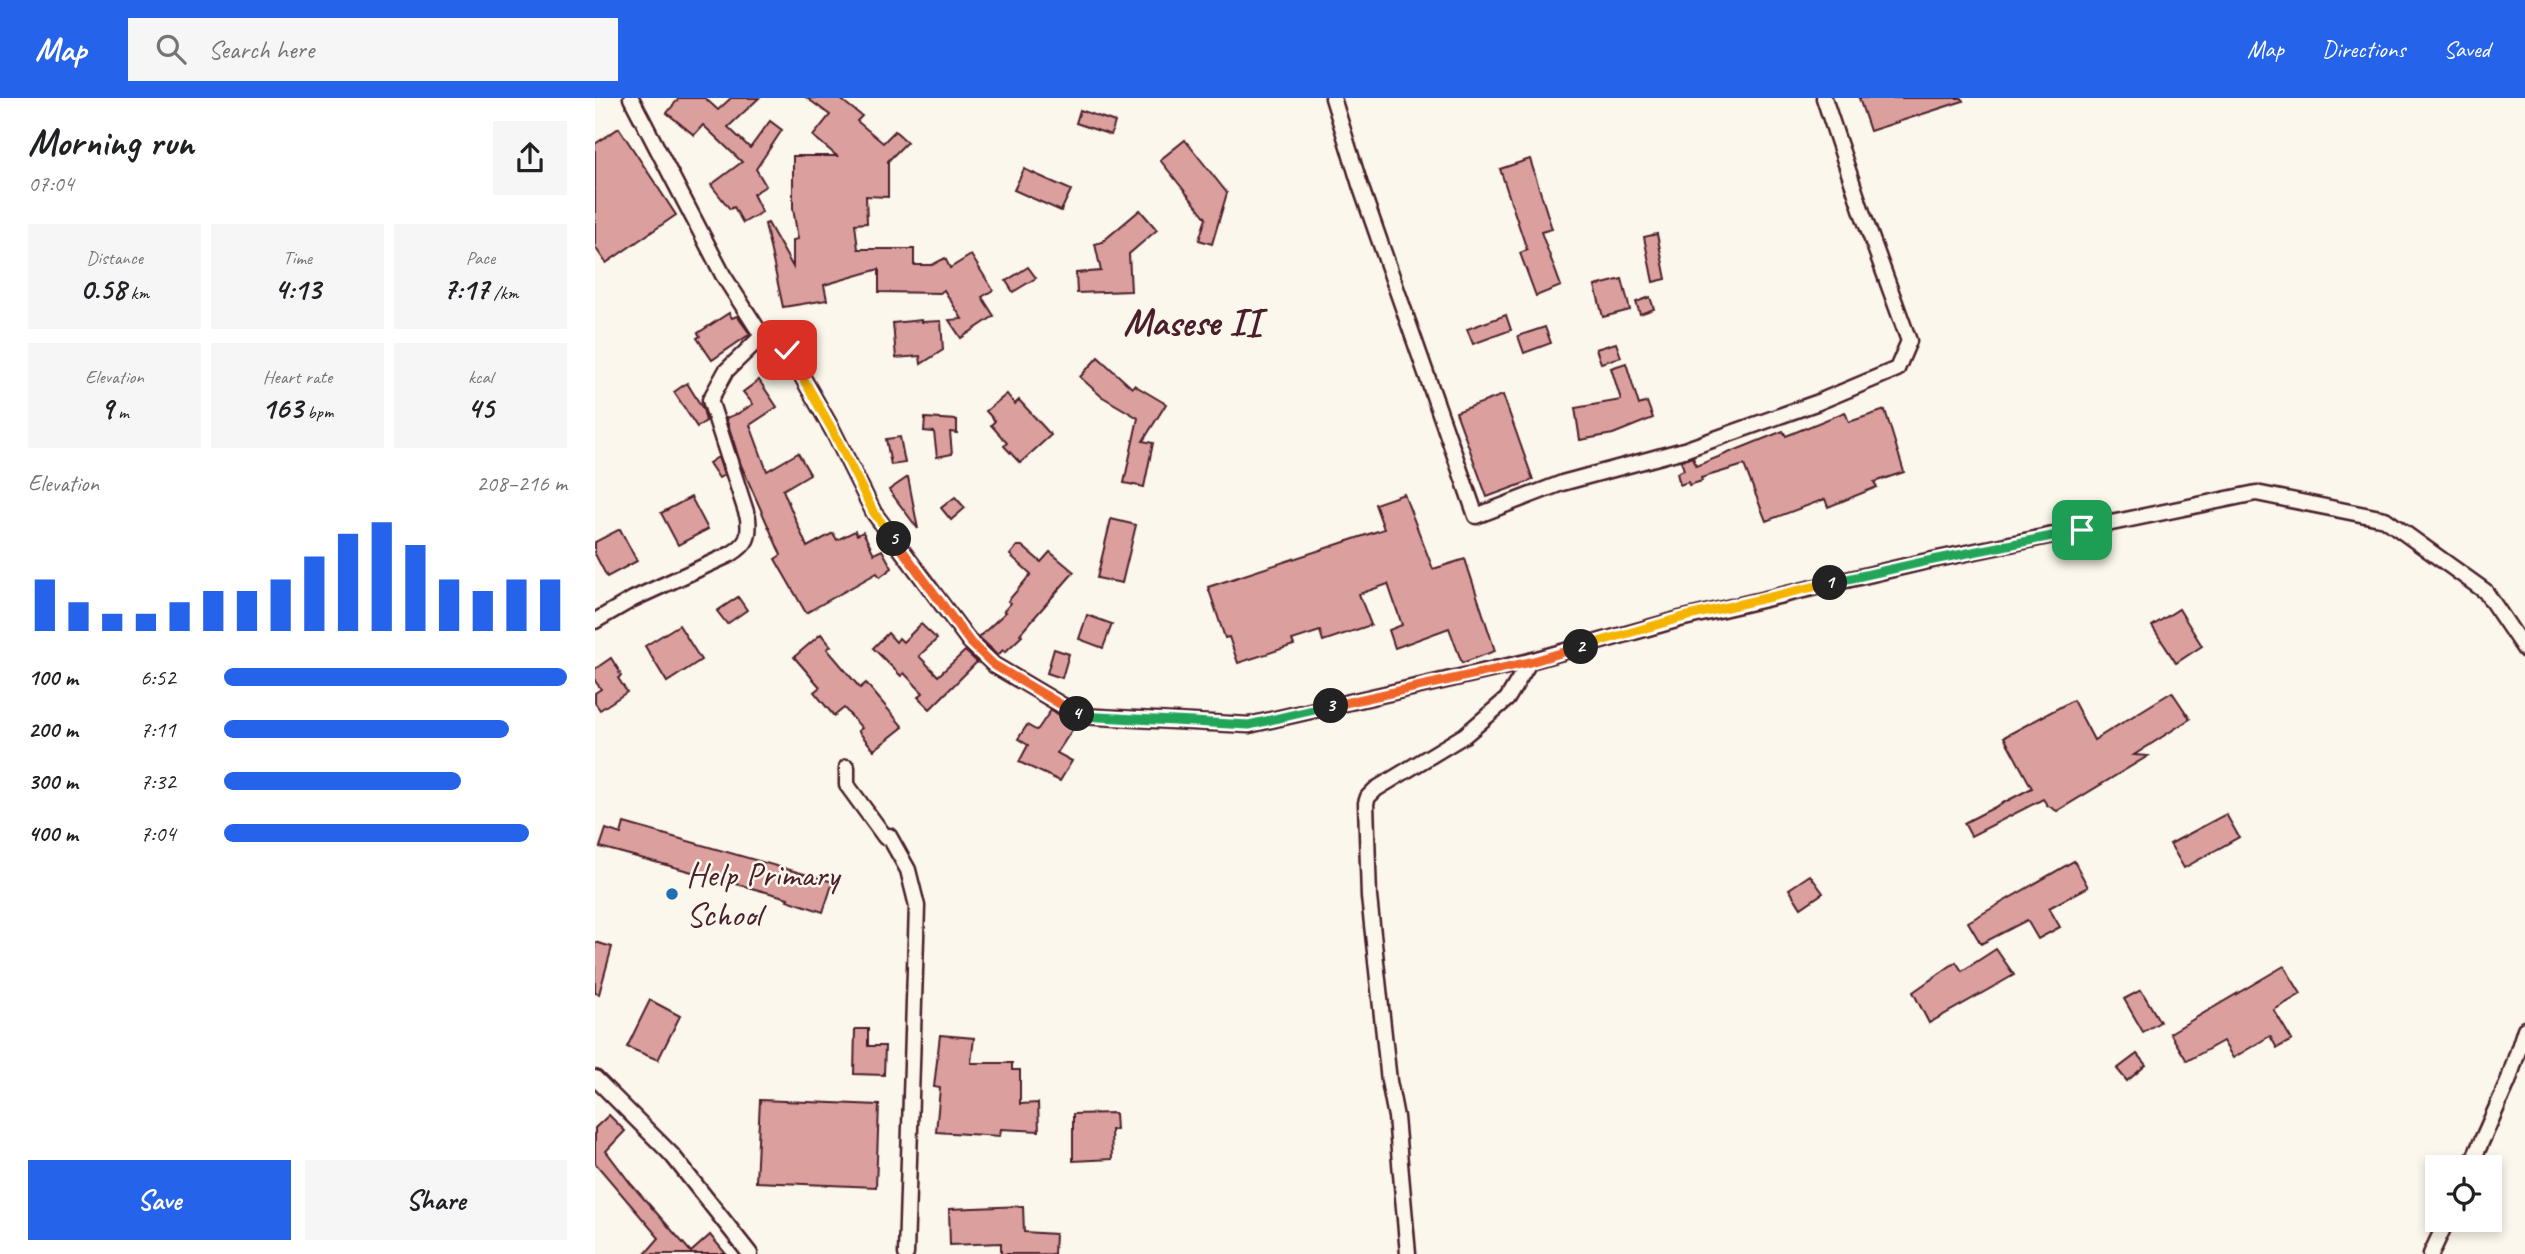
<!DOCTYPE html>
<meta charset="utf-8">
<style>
:root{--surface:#fff;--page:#f6f6f6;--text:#202124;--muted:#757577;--accent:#2563eb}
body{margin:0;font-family:Caveat,sans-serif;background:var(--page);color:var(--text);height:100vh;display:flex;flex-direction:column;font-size:26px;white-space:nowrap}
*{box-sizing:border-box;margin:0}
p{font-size:23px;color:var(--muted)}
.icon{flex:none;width:38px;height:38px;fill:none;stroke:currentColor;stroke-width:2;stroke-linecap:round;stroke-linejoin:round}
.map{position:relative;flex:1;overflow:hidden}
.panel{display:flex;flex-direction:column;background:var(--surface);width:595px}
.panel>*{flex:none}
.controls{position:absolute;left:1830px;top:1057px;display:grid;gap:14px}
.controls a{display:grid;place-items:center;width:77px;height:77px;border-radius:0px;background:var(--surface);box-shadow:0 4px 10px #0003;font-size:35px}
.pin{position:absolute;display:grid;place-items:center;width:60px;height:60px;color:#fff;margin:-30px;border-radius:14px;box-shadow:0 4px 10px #0006}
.km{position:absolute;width:35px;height:35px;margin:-18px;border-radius:50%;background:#222;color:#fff;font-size:19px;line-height:35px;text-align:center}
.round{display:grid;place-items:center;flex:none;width:74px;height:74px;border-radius:0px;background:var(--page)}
.overview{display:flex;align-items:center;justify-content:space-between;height:119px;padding:0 28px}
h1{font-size:38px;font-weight:700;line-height:52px}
.metrics{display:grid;grid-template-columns:repeat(3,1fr);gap:10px;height:119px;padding:7px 28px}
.metrics div{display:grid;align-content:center;border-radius:0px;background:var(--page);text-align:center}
.metrics b{font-size:30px;font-weight:700}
.metrics small{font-size:19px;font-weight:400}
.metrics p{font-size:19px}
.chart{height:196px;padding:14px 28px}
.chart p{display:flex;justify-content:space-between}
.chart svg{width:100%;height:126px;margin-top:7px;stroke:var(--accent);stroke-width:6}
.cta{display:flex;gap:14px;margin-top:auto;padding:14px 28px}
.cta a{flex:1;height:80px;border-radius:0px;background:var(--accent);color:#fff;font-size:28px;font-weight:700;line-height:80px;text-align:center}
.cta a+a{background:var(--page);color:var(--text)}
ul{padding:0 28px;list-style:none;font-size:23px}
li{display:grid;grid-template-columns:112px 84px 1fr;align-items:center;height:52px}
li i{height:18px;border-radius:9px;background:var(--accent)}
header{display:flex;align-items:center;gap:42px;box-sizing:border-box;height:98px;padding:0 35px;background:var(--accent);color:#fff}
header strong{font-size:33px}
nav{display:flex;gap:38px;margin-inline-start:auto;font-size:24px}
.search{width:490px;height:63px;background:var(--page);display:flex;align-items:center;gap:18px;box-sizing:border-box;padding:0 24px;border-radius:0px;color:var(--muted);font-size:26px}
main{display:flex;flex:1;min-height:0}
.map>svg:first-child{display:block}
</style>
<header>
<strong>Map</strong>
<div class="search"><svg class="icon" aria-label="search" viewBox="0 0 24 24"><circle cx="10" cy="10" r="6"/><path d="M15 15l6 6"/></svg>Search here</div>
<nav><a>Map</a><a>Directions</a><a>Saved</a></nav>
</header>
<main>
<section class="panel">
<div class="overview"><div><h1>Morning run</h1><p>07:04</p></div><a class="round"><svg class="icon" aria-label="share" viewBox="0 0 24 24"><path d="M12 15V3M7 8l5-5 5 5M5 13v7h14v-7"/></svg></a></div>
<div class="metrics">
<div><p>Distance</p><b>0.58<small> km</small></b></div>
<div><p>Time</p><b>4:13</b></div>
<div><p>Pace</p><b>7:17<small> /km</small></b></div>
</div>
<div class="metrics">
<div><p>Elevation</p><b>9<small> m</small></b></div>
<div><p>Heart rate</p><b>163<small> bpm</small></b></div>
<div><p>kcal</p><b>45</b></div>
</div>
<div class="chart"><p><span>Elevation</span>208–216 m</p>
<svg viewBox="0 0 160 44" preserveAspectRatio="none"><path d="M5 44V26M15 44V34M25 44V38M35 44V38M45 44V34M55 44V30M65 44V30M75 44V26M85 44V18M95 44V10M105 44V6M115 44V14M125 44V26M135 44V30M145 44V26M155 44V26"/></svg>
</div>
<ul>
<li><b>100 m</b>6:52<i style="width:100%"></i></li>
<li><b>200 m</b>7:11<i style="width:83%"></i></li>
<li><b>300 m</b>7:32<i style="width:69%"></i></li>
<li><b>400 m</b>7:04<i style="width:89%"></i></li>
</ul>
<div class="cta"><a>Save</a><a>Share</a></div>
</section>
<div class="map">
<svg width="1930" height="1156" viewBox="0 0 1930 1156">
<rect width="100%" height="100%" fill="#fbf7ec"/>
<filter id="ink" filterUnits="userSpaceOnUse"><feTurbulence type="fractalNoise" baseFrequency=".0143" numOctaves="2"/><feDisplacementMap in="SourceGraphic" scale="14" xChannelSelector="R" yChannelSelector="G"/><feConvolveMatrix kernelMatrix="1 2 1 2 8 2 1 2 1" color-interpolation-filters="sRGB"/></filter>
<g filter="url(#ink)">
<g fill="#dba09e" stroke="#4a1f2b" stroke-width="2">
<path d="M84 0H110L123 12 136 0H164L133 29 155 50 175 23 187 32 161 71 171 88 158 96 167 114 148 125 139 109 135 111 116 87 147 64 108 27 99 37 72 15Z"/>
<path d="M212 0H244L267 18 262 23 288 45 300 33 312 44 293 63V99L271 98 272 125 260 126 263 151H319V167H337L350 160 355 170 376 157 398 192 387 199 399 218 366 240 354 222 367 221 349 192 345 195 284 194V171L229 187 232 202 188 209 170 126 173 125 198 169V142L203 141 198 110V58H242L218 38 235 17Z"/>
<path d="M1264 0H1367L1368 3 1275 33Z"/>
<path d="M485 12 520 24 516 37 481 25Z"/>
<path d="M24 30 81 117 11 165 0 149V46Z"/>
<path d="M590 42 632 95 617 146 604 142 611 120 565 62Z"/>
<path d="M935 61 957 131 946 134 966 188 941 198 925 155 932 152 905 71Z"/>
<path d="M429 71 476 92 466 113 419 92Z"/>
<path d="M545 112 562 132 534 156 536 193 482 195 481 175 506 173 500 146 507 144Z"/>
<path d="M1062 136 1071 181 1058 184 1049 139Z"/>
<path d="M433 169 441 180 418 194 411 183Z"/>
<path d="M1027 181 1035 212 1008 219 1000 188Z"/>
<path d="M1055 199 1059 211 1045 216 1041 204Z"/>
<path d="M134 215 137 220 142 218 155 236 117 262 102 240 105 238 103 235Z"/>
<path d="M911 217 916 232 878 246 872 231Z"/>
<path d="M326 222V224L346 223 348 252 326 266 325 258 301 260 298 225Z"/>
<path d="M950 229 956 245 929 255 923 238Z"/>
<path d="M1021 245 1026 259 1006 265 1001 251Z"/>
<path d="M503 259 537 290 539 287 571 306 548 343 558 345 549 389 529 385 543 320 506 298 485 279Z"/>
<path d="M1031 265 1044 307 1052 304 1058 320 1018 336 985 342 980 310 1026 302 1016 270Z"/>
<path d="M164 282 182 309 155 327 172 373 203 355 215 376 188 392 212 449 238 435 242 442 260 433 262 437 268 434 279 456 287 452 297 470 285 479 282 475 211 515 180 461 186 457 146 367 131 320 144 315 158 306 148 294Z"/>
<path d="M92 285 108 311 111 323 102 329 79 294Z"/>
<path d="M412 296 420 306 424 302 456 337 425 365 409 348 412 345 396 327 400 323 391 313Z"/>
<path d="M908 297 938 382 892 399 861 314Z"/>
<path d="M1290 312 1309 374 1279 384 1282 389 1233 409 1230 401 1171 423 1149 367 1106 380 1107 383 1094 387 1093 384 1085 387 1082 375 1089 372 1086 363 1098 359 1101 368 1188 333 1191 338 1250 314 1254 324Z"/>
<path d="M330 320 362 322V335L355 334 357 356 342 359 339 334 329 333Z"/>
<path d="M305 339 310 365 296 367 291 341Z"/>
<path d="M123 359 129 377 124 380 114 365Z"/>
<path d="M313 379 323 431 294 392Z"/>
<path d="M809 396 838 471 870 461 900 553 867 565 854 530 800 550 794 532 807 527 793 486 764 496 776 527 728 543 725 533 697 542 699 547 643 565 634 539 630 540 613 489 789 431 780 406Z"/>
<path d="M96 399 113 431 83 447 66 415Z"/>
<path d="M360 399 370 410 356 422 346 410Z"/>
<path d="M516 421 541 427 527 485 502 480Z"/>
<path d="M25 431 42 463 12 479 0 456V444Z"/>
<path d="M422 448H427L446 464 455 454 479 474 425 536 427 538 410 554 408 552 403 557 384 539 411 514 409 513 416 505 413 503 436 476 415 457Z"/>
<path d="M143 499 152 512 132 526 122 513Z"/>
<path d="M1584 511 1607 548 1581 565 1557 528Z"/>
<path d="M492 517 517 526 508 550 484 541Z"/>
<path d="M326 526 342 541 324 558 343 578 370 553 382 564 335 611 323 599 328 595 309 575 306 578 278 550 293 535 301 544 304 540 308 544Z"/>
<path d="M84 527 106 562 72 584 50 548Z"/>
<path d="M226 536 236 548 232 551 265 590 271 585 308 629 279 652 263 633 267 630 249 610 239 618 219 594 225 589 199 559Z"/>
<path d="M459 551 474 556 467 580 452 575Z"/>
<path d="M16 560 25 574 24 575 26 578 23 580 32 594 5 612 0 605V595L6 591 0 583V571Z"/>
<path d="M1577 594 1595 621 1539 657 1553 658 1462 713 1452 707 1448 701 1376 738 1369 725 1437 690 1409 639 1478 602 1499 642Z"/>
<path d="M456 612 476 624 475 627 479 629 462 655 477 663 465 683 424 664 433 647 423 641 432 627 441 632 443 631Z"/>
<path d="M1631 716 1644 739 1589 770 1575 746Z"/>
<path d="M29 725 238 784 228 814 192 802 193 800 5 749 11 731 26 736Z"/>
<path d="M1479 763 1493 789 1454 810 1465 829 1443 841 1432 822 1386 846 1373 824Z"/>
<path d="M1215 777 1228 795 1206 810 1194 791Z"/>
<path d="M0 844 17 849 4 896 0 895Z"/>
<path d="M1401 851 1419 877 1334 925 1318 894 1361 864 1367 873Z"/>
<path d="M1689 868 1706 896 1679 912 1697 942 1682 950 1675 938 1638 960 1628 943 1592 963 1575 935Z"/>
<path d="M1546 892 1565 924 1548 934 1529 901Z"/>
<path d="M55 902 85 918 63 962 32 949Z"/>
<path d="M260 931H273V948H290L289 977 259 976Z"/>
<path d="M345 937 379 940 376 965H417V972H425V1006L443 1005 444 1033 406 1031 405 1038 341 1034 345 990 339 989Z"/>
<path d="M1542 956 1551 967 1532 983 1522 971Z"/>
<path d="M165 1002 284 1007 281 1089 161 1084Z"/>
<path d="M520 1015 521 1032H516L517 1061 478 1063V1016Z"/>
<path d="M14 1017 30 1033 11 1053 36 1086 96 1154 115 1137 131 1156H50L64 1140 0 1065V1030Z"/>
<path d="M428 1108 429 1134 460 1136 459 1156H406V1145L355 1147 354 1111Z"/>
</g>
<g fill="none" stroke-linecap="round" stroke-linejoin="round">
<g stroke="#4a1f2b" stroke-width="19">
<g id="minor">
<path d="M738 0 765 87 881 418 967 385 1089 352 1221 305 1302 271 1314 243 1267 114 1229 0"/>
<path d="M167 238 182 240 192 252 238 333 279 415 375 544 399 567 485 618 654 627 935 563 1085 521 1328 464 1661 395 1790 421 1890 493 1930 552"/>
<path d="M0 523 38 501 136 456C152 446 155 440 153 420L115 302 131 273 167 238 128 177 36 0"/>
<path d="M252 669V687L290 739 294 738 313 772 322 808 311 1156"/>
<path d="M0 980 77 1057 155 1156"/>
<path d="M1875 1069 1913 984 1930 931"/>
<path d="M813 1156 801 1019 794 983 774 799 771 705 773 699 781 691 870 637 912 601 935 563"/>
<path d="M1836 1156 1852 1122"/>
</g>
</g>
<use href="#minor" stroke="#fbf7ec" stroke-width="14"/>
</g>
</g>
<g fill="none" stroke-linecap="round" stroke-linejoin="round" filter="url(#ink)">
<g stroke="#fff" stroke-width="14">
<path id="split-1" d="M1235 485 1328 464 1487 432"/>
</g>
<g stroke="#fff" stroke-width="14">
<path id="split-2" d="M986 549 1085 520 1235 485"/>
</g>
<g stroke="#fff" stroke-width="14">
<path id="split-3" d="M736 608 935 564 986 549"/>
</g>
<g stroke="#fff" stroke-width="14">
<path id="split-4" d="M482 616 485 618 654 627 736 608"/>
</g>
<g stroke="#fff" stroke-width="14">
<path id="split-5" d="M299 441 375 544 399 567 482 616"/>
</g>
<g stroke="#fff" stroke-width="14">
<path id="split-6" d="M192 252 238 333 279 415 299 441"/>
</g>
<use href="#split-1" stroke="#22a559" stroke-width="9"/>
<use href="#split-2" stroke="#f5b400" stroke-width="9"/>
<use href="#split-3" stroke="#f0652b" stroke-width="9"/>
<use href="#split-4" stroke="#22a559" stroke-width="9"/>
<use href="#split-5" stroke="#f0652b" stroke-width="9"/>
<use href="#split-6" stroke="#f5b400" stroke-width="9"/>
</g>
<circle fill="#1f6fb2" stroke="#fbf7ec" stroke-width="2.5" cx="77" cy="796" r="7"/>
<g text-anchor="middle" stroke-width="5" stroke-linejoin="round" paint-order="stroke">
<g font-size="35" fill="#4a1f2b" stroke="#fbf7ec" text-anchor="start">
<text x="91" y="788">Help Primary<tspan x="91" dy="40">School</tspan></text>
</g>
<g font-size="38" font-weight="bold" fill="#4a1f2b" stroke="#fbf7ec">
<text x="597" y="237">Masese II</text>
</g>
</g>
</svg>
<div class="controls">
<a><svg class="icon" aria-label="locate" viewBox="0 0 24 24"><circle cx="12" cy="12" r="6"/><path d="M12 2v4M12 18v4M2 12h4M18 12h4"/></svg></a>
</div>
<div class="pin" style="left:1487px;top:432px;background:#1e9e55"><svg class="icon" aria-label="arrive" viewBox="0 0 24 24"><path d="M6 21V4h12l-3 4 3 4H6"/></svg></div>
<div class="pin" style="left:192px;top:252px;background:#d93025"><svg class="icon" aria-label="check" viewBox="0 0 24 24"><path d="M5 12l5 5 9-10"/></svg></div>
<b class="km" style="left:1235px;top:485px">1</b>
<b class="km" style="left:986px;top:549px">2</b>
<b class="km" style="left:736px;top:608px">3</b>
<b class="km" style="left:482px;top:616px">4</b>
<b class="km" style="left:299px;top:441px">5</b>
</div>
</main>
